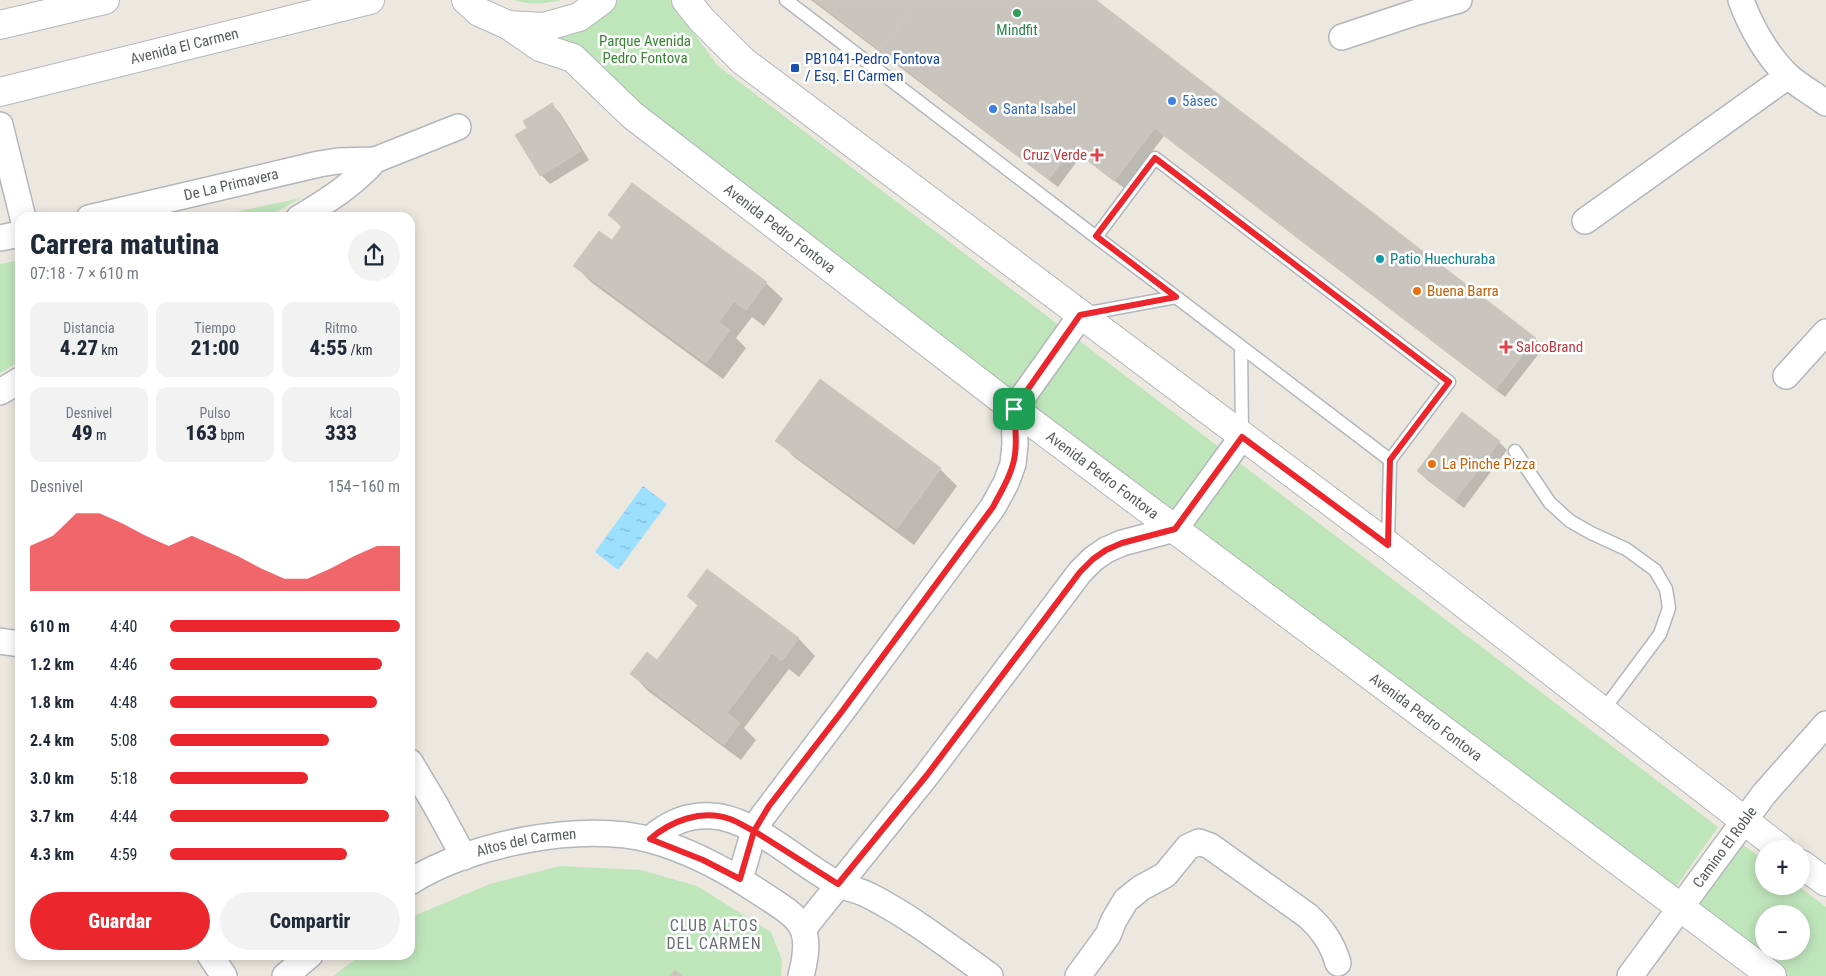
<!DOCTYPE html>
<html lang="es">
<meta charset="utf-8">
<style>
:root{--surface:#fff;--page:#f2f2f3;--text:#1f2937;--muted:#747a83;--accent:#eb262d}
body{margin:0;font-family:"Roboto Condensed",sans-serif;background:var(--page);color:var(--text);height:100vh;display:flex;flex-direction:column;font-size:19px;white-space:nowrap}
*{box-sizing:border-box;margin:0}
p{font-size:16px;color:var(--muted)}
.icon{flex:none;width:28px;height:28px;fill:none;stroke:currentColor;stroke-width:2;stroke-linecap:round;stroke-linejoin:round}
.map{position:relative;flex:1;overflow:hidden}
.sheet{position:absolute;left:15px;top:212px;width:400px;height:748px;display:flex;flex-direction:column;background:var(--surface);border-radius:15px;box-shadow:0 2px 12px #0003}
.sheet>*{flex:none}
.controls{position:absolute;left:1755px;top:840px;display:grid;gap:10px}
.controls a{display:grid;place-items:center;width:55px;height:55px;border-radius:50%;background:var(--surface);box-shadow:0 2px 12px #0003;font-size:25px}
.pin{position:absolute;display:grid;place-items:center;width:42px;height:42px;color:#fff;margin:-21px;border-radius:10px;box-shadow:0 2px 8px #0006}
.round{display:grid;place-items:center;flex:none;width:52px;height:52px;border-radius:26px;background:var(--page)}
.overview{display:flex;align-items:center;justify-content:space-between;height:85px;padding:0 15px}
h1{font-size:28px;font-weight:800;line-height:38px}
.metrics{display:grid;grid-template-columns:repeat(3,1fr);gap:8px;height:85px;padding:5px 15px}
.metrics div{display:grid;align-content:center;border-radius:12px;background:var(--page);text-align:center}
.metrics b{font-size:21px;font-weight:800}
.metrics small{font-size:14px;font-weight:400}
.metrics p{font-size:14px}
.chart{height:140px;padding:10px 15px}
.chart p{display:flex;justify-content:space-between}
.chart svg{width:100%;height:90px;margin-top:5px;fill:var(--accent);opacity:.7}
.button{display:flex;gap:10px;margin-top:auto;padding:10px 15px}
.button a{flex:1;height:58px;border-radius:30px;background:var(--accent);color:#fff;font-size:20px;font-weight:800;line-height:58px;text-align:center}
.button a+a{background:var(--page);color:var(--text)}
ul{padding:0 15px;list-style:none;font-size:16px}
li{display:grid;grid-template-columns:80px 60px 1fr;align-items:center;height:38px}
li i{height:12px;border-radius:6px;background:var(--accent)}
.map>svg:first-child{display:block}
</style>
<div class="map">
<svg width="1826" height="976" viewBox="0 0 1826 976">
<defs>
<pattern id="grass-tufts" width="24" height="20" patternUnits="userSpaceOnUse" patternTransform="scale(1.25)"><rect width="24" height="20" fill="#bfe5bb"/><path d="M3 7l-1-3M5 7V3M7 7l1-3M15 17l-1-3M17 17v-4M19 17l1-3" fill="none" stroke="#9ebd9b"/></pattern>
<pattern id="water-ripples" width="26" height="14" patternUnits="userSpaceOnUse" patternTransform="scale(1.25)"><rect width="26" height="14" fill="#9cdfff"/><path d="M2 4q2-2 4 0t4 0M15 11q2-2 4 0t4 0" fill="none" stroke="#82b8d2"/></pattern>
</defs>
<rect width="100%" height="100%" fill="#ece8df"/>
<path fill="url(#grass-tufts)" d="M513 0H561C544 4 530 5 513 0Z"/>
<g fill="#bfe5bb" fill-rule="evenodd">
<path d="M613 0H670L717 65 1718 827 1673 891 1161 504 550 40 601 19Z"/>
<path d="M301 198 267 217H212Z"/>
<path d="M20 260V361L0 373V264Z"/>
<path d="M1742 844 1764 860V886H1798L1826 907V976H1784L1696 910ZM1764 914H1801V951H1764Z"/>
<path d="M560 866 641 870 697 886 771 932 782 960 781 976H333L361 955H410L411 917 490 884Z"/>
</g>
<path fill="url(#water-ripples)" d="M643 486 667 504 618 570 595 552Z"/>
<g fill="#0003">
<path d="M811 0H1094L1535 339 1544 347 1505 397 1164 136 1124 188 1081 156 1058 187Z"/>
<path d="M552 105 560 113 589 160 550 184 541 175 529 128Z"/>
<path d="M610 215 766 283 783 299 764 326 752 317 736 338 746 348 723 379 592 283 575 266 612 242 622 228Z"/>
<path d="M820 381 940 469 957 486 914 545 794 457 777 440Z"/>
<path d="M1499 442 1507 450 1464 508 1427 480 1418 471Z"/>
<path d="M707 571 799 639 815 656 799 677 789 669 744 728 756 740 741 760 648 691 632 674 657 662 698 606 688 596Z"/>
</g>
<g fill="#c9c5be" stroke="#d0c8be">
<path d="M814 0H919L880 50Z"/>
<path d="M919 0H1096L1536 338 1496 389 1155 128 1114 181 1072 148 1049 179 880 50Z"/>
<path d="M552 103 581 151 540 176 515 135 527 128 523 121Z"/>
<path d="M632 183 767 282 746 310 734 301 719 322 730 330 706 363 573 266 599 231 612 240 622 226 608 215Z"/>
<path d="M820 379 941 468 897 529 775 441Z"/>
<path d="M1462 412 1500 441 1455 500 1417 471Z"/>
<path d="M707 569 799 638 782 661 772 653 727 713 740 723 724 745 630 674 647 652 657 660 698 605 687 596Z"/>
<path d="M675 970 682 976H670Z"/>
</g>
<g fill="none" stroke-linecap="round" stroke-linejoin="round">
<g stroke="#b2b7bb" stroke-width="15">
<g id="service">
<path d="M786 0 1096 237"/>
<path d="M1084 314 1176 297 1390 460 1449 382 1155 158 1096 237 1176 297"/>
<path d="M1241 347 1242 435"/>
<path d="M1515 451 1550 503 1570 521 1591 533 1626 549 1655 570 1666 589 1669 608 1660 634 1602 712"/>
<path d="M1388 543 1390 460"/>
</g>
</g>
<g stroke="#b2b7bb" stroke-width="28">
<g id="minor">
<path d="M1741 0C1750 26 1768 57 1788 76 1799 86 1814 94 1826 103"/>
<path d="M1342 37 1417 12 1459 0"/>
<path d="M0 125 23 218"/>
<path id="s1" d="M89 218 319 164 338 161 375 160 458 127"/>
<path d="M299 218C327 201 353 185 375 160"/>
<path d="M1585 221 1788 76"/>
<path d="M0 238 20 234"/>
<path d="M1786 376 1826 332"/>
<path d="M0 392 20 380"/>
<path d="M0 641 20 644"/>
<path d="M410 762 435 804 464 857"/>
<path d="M650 839C667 824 688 814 712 816 754 818 800 865 838 884 848 889 860 890 870 896 913 918 951 948 990 976"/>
<path d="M740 879 754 831 762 817 843 710 993 507 1006 483 1013 464 1015 444 1014 409 1081 315"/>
<path id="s2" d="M410 882C468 844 584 821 651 840 688 850 724 869 756 890 798 918 815 922 801 976"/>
<path d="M804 928 927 775 1080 572 1093 559 1106 550 1122 543 1175 529 1242 437"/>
<path d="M210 955 224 976"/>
<path d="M285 976 310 955"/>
<path d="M1078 976 1108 935 1114 920 1126 900 1141 888 1165 875 1188 847 1199 842 1210 846 1308 916C1323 930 1332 943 1338 963"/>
<path id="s3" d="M1630 976 1764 794 1826 724"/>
</g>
</g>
<g stroke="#b2b7bb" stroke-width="30">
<g id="tertiary">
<path d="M466 0 479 12 508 25 544 27 579 17 602 0"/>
<path d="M686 0 701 19 743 61 1388 545 1781 849"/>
<path d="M0 25 105 0"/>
<path id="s4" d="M508 25 540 47 573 58 632 115 1014 409 1772 976"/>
<path id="s5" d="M0 92 370 0"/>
<path d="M1801 864 1826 882"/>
</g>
</g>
<use href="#service" stroke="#fff" stroke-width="12"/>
<use href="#minor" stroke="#fff" stroke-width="25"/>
<use href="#tertiary" stroke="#fff" stroke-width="28"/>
</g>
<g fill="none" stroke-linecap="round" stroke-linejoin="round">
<g stroke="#fff" stroke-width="10">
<path id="route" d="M1014 409C1015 427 1018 447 1013 464 1009 480 1000 493 993 507L843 710 769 806 754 831C746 827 738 822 730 819 701 809 671 821 650 839L703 860 740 879 754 831 838 884 927 775 1080 572 1093 559 1106 550 1122 543 1175 529 1242 437 1388 545 1390 460 1449 382 1155 158 1096 236 1176 297 1080 315 1014 409"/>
</g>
<use href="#route" stroke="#eb262d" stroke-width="6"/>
</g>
<circle fill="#2e9e5b" stroke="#fff" stroke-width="2" cx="1017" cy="13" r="5"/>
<rect fill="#1a4fb4" stroke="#fff" stroke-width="2" x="790" y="63" width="10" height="10" rx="2.5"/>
<g fill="#3f7fe0" stroke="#fff" stroke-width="2">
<circle cx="1172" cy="101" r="5"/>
<circle cx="993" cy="109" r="5"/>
</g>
<g fill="#e0444e" stroke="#fff" stroke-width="2">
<path d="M1094.5 147.5h5v5h5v5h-5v5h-5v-5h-5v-5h5z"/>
<path d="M1503.5 339.5h5v5h5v5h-5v5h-5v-5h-5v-5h5z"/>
</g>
<circle fill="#0f9aa8" stroke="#fff" stroke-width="2" cx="1380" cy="259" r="5"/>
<g fill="#e8710a" stroke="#fff" stroke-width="2">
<circle cx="1417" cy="291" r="5"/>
<circle cx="1432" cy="464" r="5"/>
</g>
<g text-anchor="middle" stroke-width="5" stroke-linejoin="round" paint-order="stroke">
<g font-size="15" fill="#27864d" stroke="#fff">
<text x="1017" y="35">Mindfit</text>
</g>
<g font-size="15" fill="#398533" stroke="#fff">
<text x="645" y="46">Parque Avenida<tspan x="645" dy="17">Pedro Fontova</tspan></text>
</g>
<g font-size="15" fill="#585d61" stroke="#fff">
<text dy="5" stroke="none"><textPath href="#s5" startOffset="190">Avenida El Carmen</textPath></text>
<text dy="5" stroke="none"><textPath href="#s1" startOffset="146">De La Primavera</textPath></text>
<text dy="5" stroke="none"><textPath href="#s4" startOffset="342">Avenida Pedro Fontova</textPath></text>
<text dy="5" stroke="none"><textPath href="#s4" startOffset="748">Avenida Pedro Fontova</textPath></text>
<text dy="5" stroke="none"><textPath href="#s4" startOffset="1152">Avenida Pedro Fontova</textPath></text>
<text dy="5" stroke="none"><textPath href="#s2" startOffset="124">Altos del Carmen</textPath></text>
<text dy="5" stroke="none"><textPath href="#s3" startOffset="160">Camino El Roble</textPath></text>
</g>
<g font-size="15" fill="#164399" stroke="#fff" text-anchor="start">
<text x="805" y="64">PB1041-Pedro Fontova<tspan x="805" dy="17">/ Esq. El Carmen</tspan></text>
</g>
<g font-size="15" fill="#366cbe" stroke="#fff" text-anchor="start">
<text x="1182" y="106">5àsec</text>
<text x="1003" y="114">Santa Isabel</text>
</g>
<g font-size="15" fill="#be3a42" stroke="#fff" text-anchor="end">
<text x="1087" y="160">Cruz Verde</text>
<text x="1516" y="352" text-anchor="start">SalcoBrand</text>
</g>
<g font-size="15" fill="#0d838f" stroke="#fff" text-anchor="start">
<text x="1390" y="264">Patio Huechuraba</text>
</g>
<g font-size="15" fill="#c56008" stroke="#fff" text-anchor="start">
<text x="1427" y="296">Buena Barra</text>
<text x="1442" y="469">La Pinche Pizza</text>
</g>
<g font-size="16" letter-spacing="1" fill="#696f73" stroke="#fff">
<text x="714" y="931">CLUB ALTOS<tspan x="714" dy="18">DEL CARMEN</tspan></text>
</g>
</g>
</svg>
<div class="controls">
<a>+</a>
<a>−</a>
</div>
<div class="pin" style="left:1014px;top:409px;background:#1e9e55"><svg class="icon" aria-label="arrive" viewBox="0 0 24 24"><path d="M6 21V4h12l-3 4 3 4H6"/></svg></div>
<section class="sheet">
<div class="overview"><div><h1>Carrera matutina</h1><p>07:18 · 7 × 610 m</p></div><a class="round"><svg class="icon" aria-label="share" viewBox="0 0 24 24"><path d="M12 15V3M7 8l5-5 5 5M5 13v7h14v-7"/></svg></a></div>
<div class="metrics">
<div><p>Distancia</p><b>4.27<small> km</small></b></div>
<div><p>Tiempo</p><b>21:00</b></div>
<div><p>Ritmo</p><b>4:55<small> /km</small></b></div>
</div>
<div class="metrics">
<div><p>Desnivel</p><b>49<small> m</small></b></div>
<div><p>Pulso</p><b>163<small> bpm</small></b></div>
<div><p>kcal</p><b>333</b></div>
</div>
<div class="chart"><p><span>Desnivel</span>154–160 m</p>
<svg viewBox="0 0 160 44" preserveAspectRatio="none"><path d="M0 44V22L10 17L20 6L30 6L40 11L50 17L60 22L70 17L80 22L90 27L100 33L110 38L120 38L130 33L140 27L150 22L160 22V44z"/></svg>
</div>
<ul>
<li><b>610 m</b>4:40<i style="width:100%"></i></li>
<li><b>1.2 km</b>4:46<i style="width:92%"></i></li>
<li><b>1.8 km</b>4:48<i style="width:90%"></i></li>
<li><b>2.4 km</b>5:08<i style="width:69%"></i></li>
<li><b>3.0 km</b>5:18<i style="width:60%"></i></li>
<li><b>3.7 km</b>4:44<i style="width:95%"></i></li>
<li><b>4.3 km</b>4:59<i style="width:77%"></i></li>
</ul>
<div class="button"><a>Guardar</a><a>Compartir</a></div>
</section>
</div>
